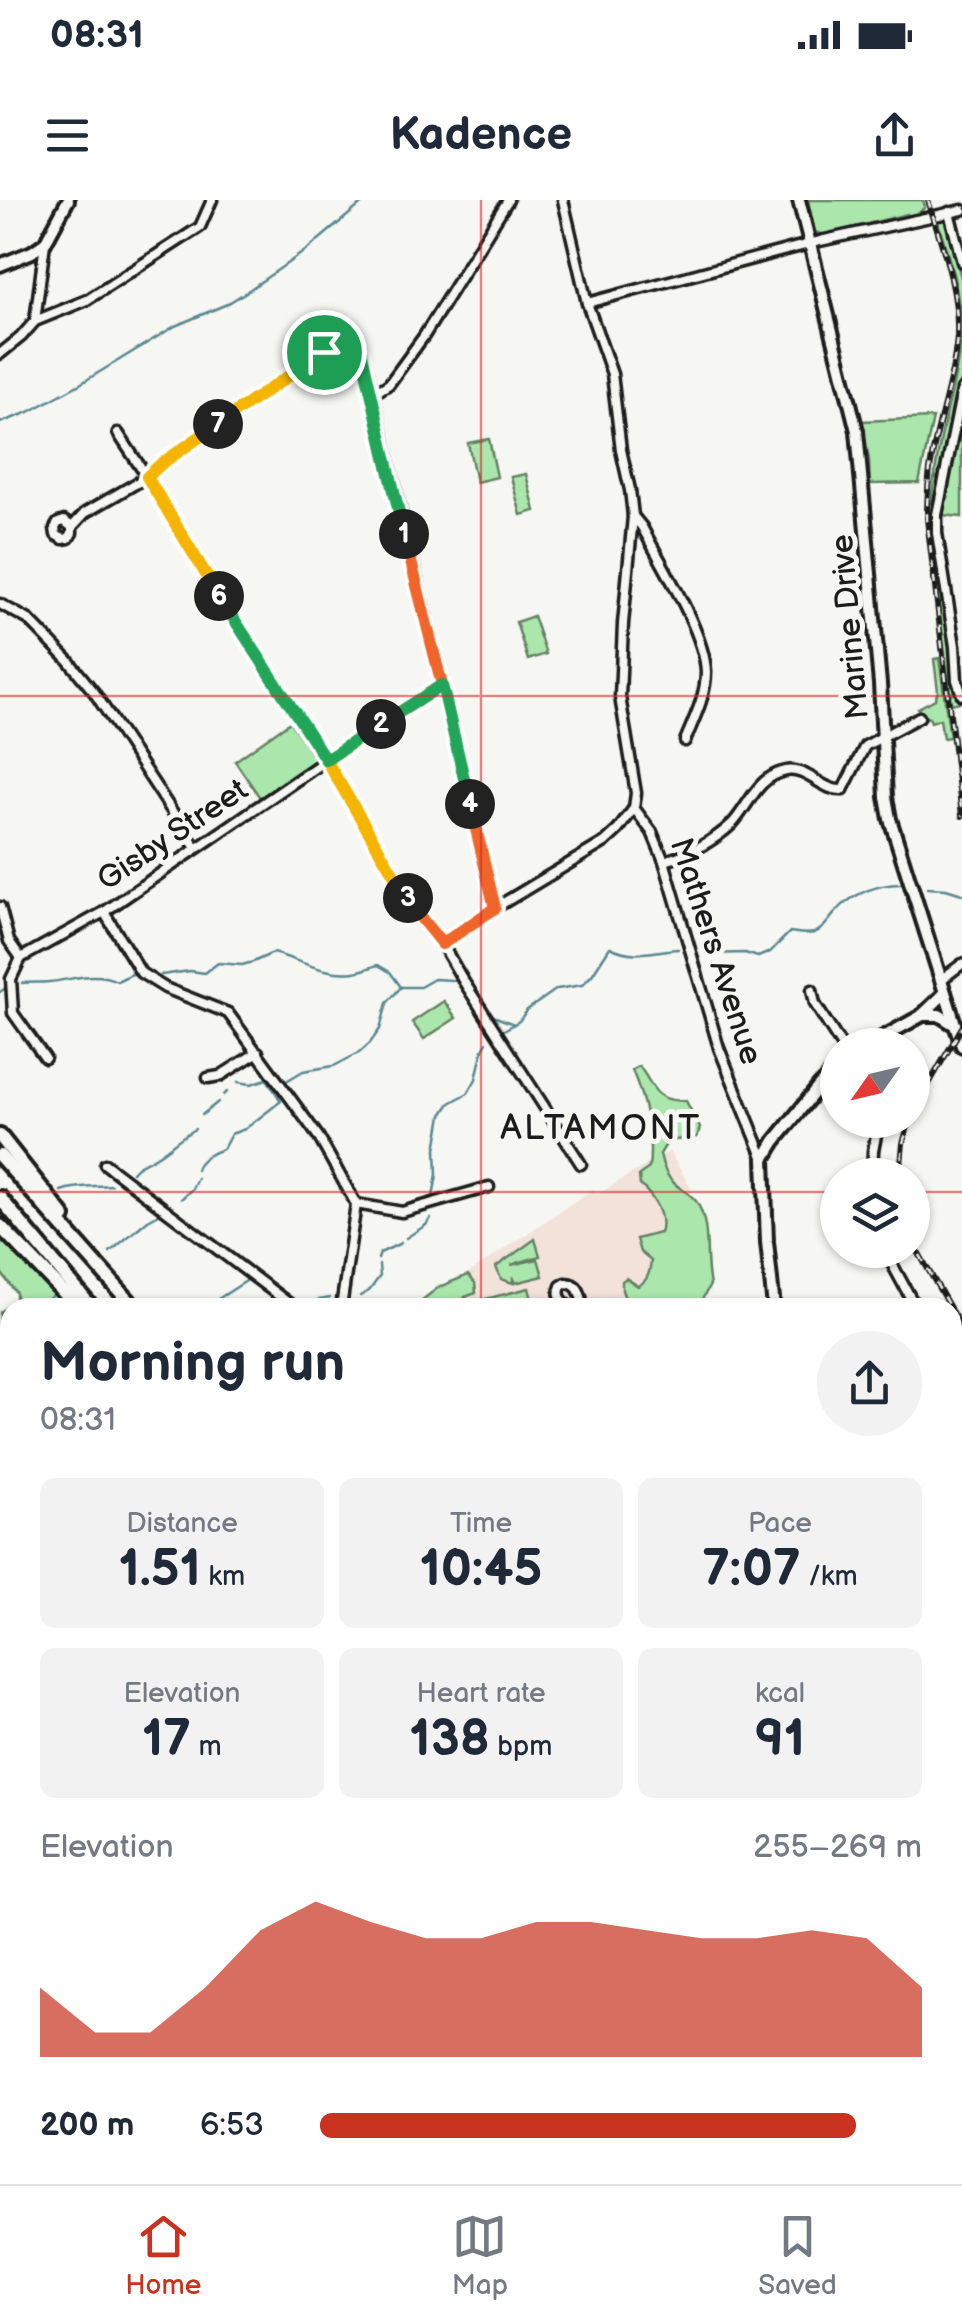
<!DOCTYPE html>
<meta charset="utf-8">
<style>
:root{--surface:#fff;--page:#f2f2f3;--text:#1f2937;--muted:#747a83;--line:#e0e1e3;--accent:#c8321e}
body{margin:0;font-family:"Balsamiq Sans",sans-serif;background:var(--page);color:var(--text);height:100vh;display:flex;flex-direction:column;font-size:38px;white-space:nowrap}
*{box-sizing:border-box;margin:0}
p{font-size:32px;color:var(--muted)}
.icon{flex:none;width:55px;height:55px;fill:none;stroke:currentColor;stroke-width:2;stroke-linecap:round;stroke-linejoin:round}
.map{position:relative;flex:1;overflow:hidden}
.details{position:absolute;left:0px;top:1098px;width:962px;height:888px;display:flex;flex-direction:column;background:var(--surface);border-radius:30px 30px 0 0;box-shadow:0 2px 8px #0004}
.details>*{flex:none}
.needle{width:65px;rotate:236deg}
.controls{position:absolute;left:820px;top:828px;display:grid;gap:20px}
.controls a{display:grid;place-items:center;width:110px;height:110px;border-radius:50%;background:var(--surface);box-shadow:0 2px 8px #0004;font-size:50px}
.pin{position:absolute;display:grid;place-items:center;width:85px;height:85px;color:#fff;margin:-42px;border:5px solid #fff;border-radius:50%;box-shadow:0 2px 10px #0007}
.km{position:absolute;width:50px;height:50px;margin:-25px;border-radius:50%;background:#222;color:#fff;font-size:28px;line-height:50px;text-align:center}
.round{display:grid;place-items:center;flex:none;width:105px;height:105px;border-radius:52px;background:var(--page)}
.headline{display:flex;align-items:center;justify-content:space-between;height:170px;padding:0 40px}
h1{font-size:55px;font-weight:700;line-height:75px}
.metrics{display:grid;grid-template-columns:repeat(3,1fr);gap:15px;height:170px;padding:10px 40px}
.metrics div{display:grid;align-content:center;border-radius:15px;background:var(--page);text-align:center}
.metrics b{font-size:50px;font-weight:700}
.metrics small{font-size:28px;font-weight:400}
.metrics p{font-size:28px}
.chart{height:280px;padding:20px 40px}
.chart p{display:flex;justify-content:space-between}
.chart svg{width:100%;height:180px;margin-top:10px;fill:var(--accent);opacity:.7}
ul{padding:0 40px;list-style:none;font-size:32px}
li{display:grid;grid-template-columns:160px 120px 1fr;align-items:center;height:75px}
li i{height:25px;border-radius:12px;background:var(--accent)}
.status{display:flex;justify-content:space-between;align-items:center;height:70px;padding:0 50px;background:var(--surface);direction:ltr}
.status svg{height:28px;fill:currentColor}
header{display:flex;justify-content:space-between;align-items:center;height:130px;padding:0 40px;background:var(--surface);font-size:45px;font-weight:700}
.tab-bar{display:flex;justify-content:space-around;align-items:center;height:140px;border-top:2px solid var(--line);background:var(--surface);font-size:28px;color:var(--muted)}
.tab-bar a{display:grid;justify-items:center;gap:5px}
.tab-bar .current{color:var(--accent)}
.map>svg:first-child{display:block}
</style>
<div class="status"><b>08:31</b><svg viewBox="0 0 49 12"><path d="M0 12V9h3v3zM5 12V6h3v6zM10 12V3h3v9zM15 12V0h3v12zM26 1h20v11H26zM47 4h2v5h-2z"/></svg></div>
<header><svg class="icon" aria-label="menu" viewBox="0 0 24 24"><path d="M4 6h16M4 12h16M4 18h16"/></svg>Kadence<svg class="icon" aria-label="share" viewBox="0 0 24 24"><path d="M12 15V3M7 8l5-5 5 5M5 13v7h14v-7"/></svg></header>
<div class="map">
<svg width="962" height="1984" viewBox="0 0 962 1984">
<rect width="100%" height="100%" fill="#f6f6f2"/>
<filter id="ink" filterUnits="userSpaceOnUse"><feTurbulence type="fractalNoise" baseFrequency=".01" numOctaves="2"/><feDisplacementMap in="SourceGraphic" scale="20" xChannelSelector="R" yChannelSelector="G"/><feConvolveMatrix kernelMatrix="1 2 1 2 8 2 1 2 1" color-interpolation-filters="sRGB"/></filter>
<g filter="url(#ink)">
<path fill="#f2e2da" d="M669 951 691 988 704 1100 692 1107H466L460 1079 593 989 598 994Z"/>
<g fill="#abe7ad" stroke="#648264" stroke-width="2.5">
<path d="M808 0H923L925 7 916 16 909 17 907 14 824 35 815 32Z"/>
<path d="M937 19 945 20 962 81V176L939 278 935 276C939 229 958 183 960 136 962 96 949 57 937 19Z"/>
<path d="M962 209V317L943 315V304L948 297 946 282Z"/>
<path d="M933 218 919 283 870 284 869 260 862 221Z"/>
<path d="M489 239 497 277 476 282 468 243Z"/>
<path d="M526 274 535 311 521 315 511 277Z"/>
<path d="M934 278 939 279 935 314 955 492 960 502 951 504 950 495 955 492 950 493C941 422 924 348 934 278Z"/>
<path d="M533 416 546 454 528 460 516 422Z"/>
<path d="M939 458 950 537 943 538 940 519 931 522 929 517 922 520 918 508 935 499 938 491 934 459Z"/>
<path d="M290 522 319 564 263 602 235 561Z"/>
<path d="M444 801 456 818 424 839 412 822Z"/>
<path d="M639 866C656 888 652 901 686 901L700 928 697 937 668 941 660 954C662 964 666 976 674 983 682 991 692 993 698 1004 711 1028 704 1059 710 1085L699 1105 694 1107H628L622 1090V1081L626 1078 638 1086C648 1081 650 1071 651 1061L640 1052 636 1039 660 1033C666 1016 653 996 640 985L639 975 649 968C653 935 645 901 632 870Z"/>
<path d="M0 1038 21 1054 68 1107 10 1108V1119L0 1126V1112L16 1102V1093L0 1071Z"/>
<path d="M535 1039 540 1056 511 1065 538 1059 543 1076 515 1083 513 1076V1083L501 1079 496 1067Z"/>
<path d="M468 1075 475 1083 476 1093 465 1097 463 1101 464 1107H413L439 1087Z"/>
<path d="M529 1088 534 1107H471L470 1103Z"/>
<path d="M10 1207V1256L0 1247V1210Z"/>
<path d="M0 1263 10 1272V1345L0 1325Z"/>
<path d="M10 1490V1612L0 1604V1497Z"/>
<path d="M0 1613 10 1622V1700L0 1708Z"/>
<path d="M324 1975H394L398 1984H326Z"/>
<path d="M406 1975H481L485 1984H410Z"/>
<path d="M508 1975H733L735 1984H512Z"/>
</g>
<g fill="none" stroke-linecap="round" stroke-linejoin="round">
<g stroke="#598890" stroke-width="2.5">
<path d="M0 223 29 212 80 184 175 126 227 104 246 92 308 49 366 0"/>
<path d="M927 688 946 689 962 694"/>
<path d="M708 754 745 753 758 757 770 752 790 732C797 733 806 735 814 733 825 729 829 719 837 711 853 693 880 683 904 684"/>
<path d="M161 775 190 771 205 773 218 763 242 765 253 762 273 753C299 760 327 776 354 772 362 771 371 767 378 765L390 772 401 787"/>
<path d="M22 783C31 782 40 783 49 782 72 780 95 770 117 781L132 774"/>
<path d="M0 792 4 789"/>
<path d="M493 816 514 824"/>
<path d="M504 830 519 821 527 810 557 789 582 785 592 775 610 747C635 759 651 751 678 749"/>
<path d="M288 880 303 871 334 866 359 853 370 843 380 829 387 803 401 787H420L434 779 452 780"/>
<path d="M224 895 227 892"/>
<path d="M202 915 218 902"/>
<path d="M196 970C198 959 213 952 223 949L231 934 245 929 281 901 267 879 251 884 238 882"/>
<path d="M132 972C139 963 144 964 153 958 168 950 179 937 195 929"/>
<path d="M61 991C79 985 93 987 111 985"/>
<path d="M433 997 437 974 436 949 442 915 450 903 468 893 476 879 483 849 487 842"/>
<path d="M181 999 192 989 197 978"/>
<path d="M406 1038 426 1025 431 1018"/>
<path d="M110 1052 148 1020 159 1014"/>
<path d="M378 1059 380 1053 401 1043"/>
<path d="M360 1096 369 1091 380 1076 379 1065"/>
<path d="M314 1101 330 1098"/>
<path d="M29 1108 41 1104 55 1094"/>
<path d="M204 1108 246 1081"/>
<path d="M0 1117 10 1114"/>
<path d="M952 1162 962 1154"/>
<path d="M0 1221H10"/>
<path d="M0 1652 10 1629"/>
<path d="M952 1742 962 1736"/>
<path d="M526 1984 550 1975"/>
<path d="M594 1984 598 1975"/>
</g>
<g stroke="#1c1c1c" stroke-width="15">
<g id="street">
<path d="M563 0 587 103 612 174 621 250 630 290 633 316 623 424 620 497 636 593 634 608 652 632 664 661 719 848 764 959"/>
<path d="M949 12 962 62"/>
<path d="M587 103 820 41 962 10"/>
<path d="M35 121 45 43"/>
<path d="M0 154 21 137 35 121 87 100 200 27 212 0"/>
<path d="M962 190 937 315V333L955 446 957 480 962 495"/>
<path d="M373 194 389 184 424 136 508 0"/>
<path d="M118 233 147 277 204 373 326 560 416 712 442 744 464 782 581 964"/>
<path d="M633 316 642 327C661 363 705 433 706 472 706 496 694 519 685 541"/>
<path d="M72 327 64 321 58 323 55 328 56 335 63 339 69 338 72 333V327L85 313 147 277 186 245 324 152C366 132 364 161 373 194L495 708"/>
<path d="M0 404 29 420 68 460 94 492 196 648"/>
<path d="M664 661C688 655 714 641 732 624 750 605 756 577 786 571 807 567 823 592 843 590L865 546 919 517"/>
<path d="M0 707 9 741 21 758"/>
<path d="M104 712 141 773 165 788 228 813 318 936 356 1004 341 1108"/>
<path d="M442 744 495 708 605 642 618 630 634 608"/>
<path d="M942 779 962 764"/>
<path d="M812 790 815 804 841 845"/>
<path d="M45 858 13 813 11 779 21 758 104 712 326 560 442 485"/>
<path d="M208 878 220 876 258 852"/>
<path d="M105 964 295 1108"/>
<path d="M872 975 873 951 879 920"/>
<path d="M356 1004 402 1012 489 987"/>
<path d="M887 1050 891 1062 916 1108"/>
<path d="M573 1108C564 1103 556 1097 561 1086L566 1083C581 1084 580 1096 584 1108"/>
<path d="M0 1259 10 1266"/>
<path d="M952 1359 962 1380"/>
<path d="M0 1437 10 1449"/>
<path d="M952 1582 962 1585"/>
<path d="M952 1812 962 1804"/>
<path d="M952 1889 962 1895"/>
<path d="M0 1953 10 1962"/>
<path d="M24 1975 34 1984"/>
<path d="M310 1975V1984"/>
</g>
</g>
<g stroke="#1c1c1c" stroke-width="18">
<g id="secondary">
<path d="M799 0 857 231 880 484 886 597 890 619 962 846"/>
<path d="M0 65 32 52 45 43 68 0"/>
<path d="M922 815H939L955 825"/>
<path d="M869 845 921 816 945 793"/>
<path d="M774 1108 767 1042 764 959 775 941 820 885 838 867"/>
<path d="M0 1349 10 1371"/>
<path d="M0 1843 10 1850"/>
<path d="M181 1975 192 1984"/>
<path d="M495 1975 499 1984"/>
<path d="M934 1975 940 1984"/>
</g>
</g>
<g stroke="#1c1c1c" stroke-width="20">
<g id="highway">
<path d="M0 936 64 1017"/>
<path d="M0 956 135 1108"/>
<path d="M0 998 92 1108"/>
<path d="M0 1026 79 1108"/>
<path d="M742 1975 743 1984"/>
<path d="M831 1975 836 1984"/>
<path d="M847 1975 852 1984"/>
</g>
</g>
<use href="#street" stroke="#f6f6f2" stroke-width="8"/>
<use href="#secondary" stroke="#f6f6f2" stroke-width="10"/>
<use href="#highway" stroke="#f6f6f2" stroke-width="12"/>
<g stroke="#1c1c1c" stroke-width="6">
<g id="rail">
<path d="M928 0C941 43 959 90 957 136 954 177 939 217 932 257 928 278 927 298 927 319L962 616"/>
<path d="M912 913 962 827"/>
<path d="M900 975 903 943 910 920"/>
<path d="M912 1041 950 1108"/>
<path d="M952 1112 962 1128"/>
</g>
</g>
<use href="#rail" stroke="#f6f6f2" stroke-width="2.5" stroke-dasharray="8" stroke-linecap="butt"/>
</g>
</g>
<g fill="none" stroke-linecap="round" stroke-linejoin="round" filter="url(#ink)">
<g stroke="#fff" stroke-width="20">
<path id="split-1" d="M324 152 337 146 350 144 362 154 404 334"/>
</g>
<g stroke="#fff" stroke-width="20">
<path id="split-2" d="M381 524 442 485 404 334"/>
</g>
<g stroke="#fff" stroke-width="20">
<path id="split-3" d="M381 524 326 560 408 698"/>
</g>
<g stroke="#fff" stroke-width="20">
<path id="split-4" d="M408 698 416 712 442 744 495 708 470 604"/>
</g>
<g stroke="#fff" stroke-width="20">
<path id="split-5" d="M353 542 442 485 470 604"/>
</g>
<g stroke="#fff" stroke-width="20">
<path id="split-6" d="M219 396 326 560 353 542"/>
</g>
<g stroke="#fff" stroke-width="20">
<path id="split-7" d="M218 224 161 264 147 277 219 396"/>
</g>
<g stroke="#fff" stroke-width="20">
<path id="split-8" d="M218 224 324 152"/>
</g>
<use href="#split-1" stroke="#22a559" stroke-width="12"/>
<use href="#split-2" stroke="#f0652b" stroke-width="12"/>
<use href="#split-3" stroke="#f5b400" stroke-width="12"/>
<use href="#split-4" stroke="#f0652b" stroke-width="12"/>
<use href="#split-5" stroke="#22a559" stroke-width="12"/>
<use href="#split-6" stroke="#22a559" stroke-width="12"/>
<use href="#split-7" stroke="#f5b400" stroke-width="12"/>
<use href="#split-8" stroke="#f5b400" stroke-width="12"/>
</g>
<path fill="none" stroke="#d62828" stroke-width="2.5" stroke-opacity="0.55" d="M481 0V1108M0 496H962M0 992H838M912 992H962M0 1488H10M952 1488H962M481 1975V1984"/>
<g text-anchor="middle" stroke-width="10" stroke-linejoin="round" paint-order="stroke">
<g font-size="32" fill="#1c1c1c" stroke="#f6f6f2">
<text transform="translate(849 427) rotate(-95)" y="11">Marine Drive</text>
<text transform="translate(172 634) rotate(-34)" y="11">Gisby Street</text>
<text transform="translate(717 751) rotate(72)" y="11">Mathers Avenue</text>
</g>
<g font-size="35" letter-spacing="2.5" fill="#1c1c1c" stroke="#f6f6f2">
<text x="601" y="939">ALTAMONT</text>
</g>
</g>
</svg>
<div class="controls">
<a><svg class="needle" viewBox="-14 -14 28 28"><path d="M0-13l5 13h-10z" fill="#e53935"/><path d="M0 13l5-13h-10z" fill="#747a83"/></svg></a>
<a><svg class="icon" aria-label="layers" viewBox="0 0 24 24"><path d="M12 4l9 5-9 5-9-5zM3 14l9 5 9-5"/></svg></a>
</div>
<div class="pin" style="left:324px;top:152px;background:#1e9e55"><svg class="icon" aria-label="arrive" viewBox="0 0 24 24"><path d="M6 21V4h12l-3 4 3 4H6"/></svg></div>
<b class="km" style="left:404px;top:334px">1</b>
<b class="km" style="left:381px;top:524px">2</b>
<b class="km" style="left:408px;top:698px">3</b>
<b class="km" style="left:470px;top:604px">4</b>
<b class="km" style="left:219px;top:396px">6</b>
<b class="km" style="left:218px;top:224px">7</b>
<section class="details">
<div class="headline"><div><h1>Morning run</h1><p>08:31</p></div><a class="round"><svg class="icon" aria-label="share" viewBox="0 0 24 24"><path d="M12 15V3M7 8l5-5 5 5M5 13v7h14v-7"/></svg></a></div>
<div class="metrics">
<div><p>Distance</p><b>1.51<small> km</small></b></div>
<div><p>Time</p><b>10:45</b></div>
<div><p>Pace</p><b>7:07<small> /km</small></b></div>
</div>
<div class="metrics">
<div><p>Elevation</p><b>17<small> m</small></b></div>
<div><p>Heart rate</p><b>138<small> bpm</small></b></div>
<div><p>kcal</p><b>91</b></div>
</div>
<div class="chart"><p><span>Elevation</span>255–269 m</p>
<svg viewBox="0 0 160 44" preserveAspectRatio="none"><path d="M0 44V27L10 38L20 38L30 27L40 13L50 6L60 11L70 15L80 15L90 11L100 11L110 13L120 15L130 15L140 13L150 15L160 27V44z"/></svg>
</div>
<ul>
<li><b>200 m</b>6:53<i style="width:89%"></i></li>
</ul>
</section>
</div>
<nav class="tab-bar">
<a class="current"><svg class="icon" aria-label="home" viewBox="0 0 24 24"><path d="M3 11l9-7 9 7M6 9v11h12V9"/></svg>Home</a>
<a><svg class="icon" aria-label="map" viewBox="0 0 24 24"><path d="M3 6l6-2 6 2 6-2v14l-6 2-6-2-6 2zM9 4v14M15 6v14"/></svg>Map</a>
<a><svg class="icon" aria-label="saved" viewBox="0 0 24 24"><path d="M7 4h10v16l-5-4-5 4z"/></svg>Saved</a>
</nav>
